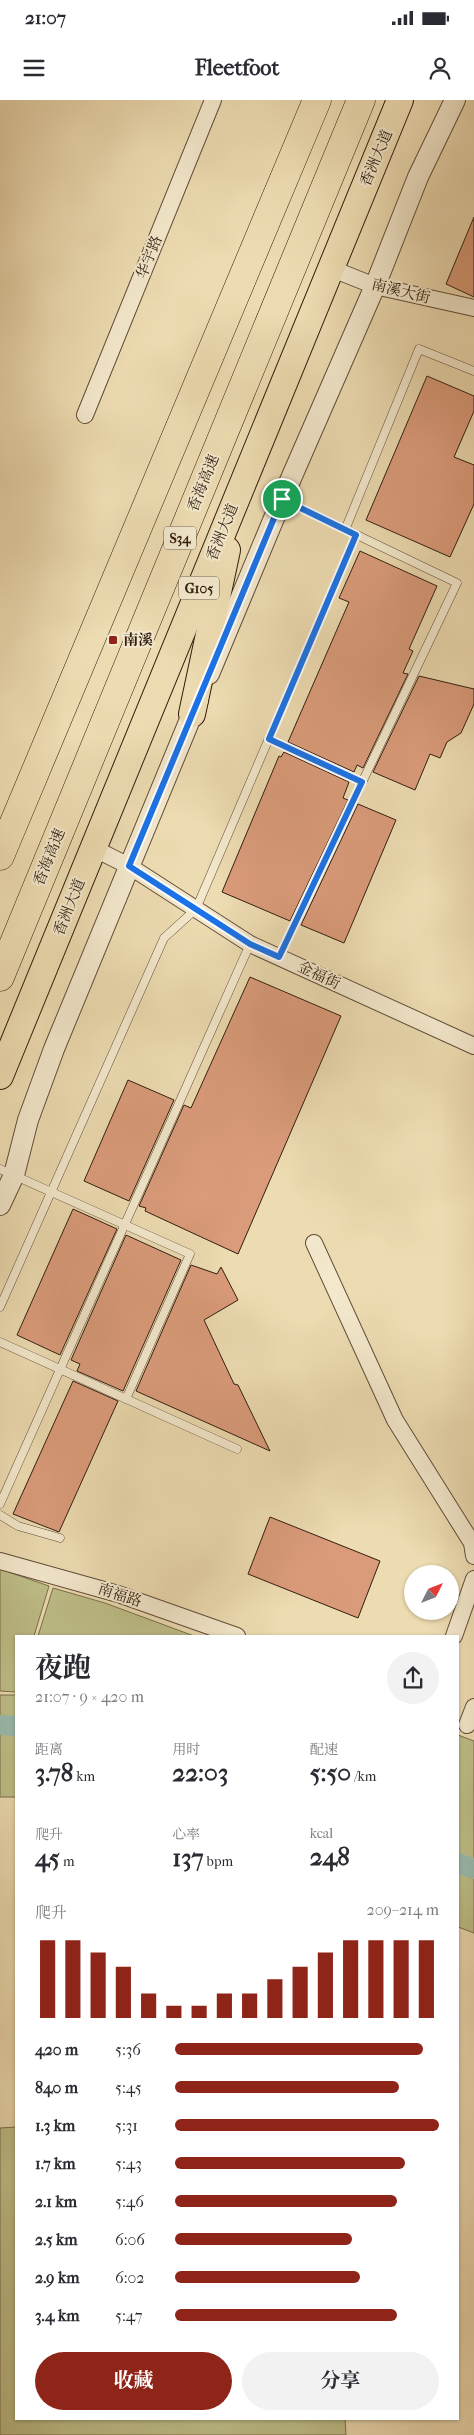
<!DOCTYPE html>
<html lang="zh">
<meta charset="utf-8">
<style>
:root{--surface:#fff;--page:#f2f2f3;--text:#2b2b33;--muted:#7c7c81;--accent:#8f2418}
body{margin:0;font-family:"IM FELL French Canon","Noto Serif SC",serif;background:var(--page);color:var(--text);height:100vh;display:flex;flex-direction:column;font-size:19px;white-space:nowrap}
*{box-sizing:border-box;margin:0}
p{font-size:16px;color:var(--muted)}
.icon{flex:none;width:28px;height:28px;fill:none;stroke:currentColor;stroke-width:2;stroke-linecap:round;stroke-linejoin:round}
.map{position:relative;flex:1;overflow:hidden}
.panel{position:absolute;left:15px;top:1535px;width:444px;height:785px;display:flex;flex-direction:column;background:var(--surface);border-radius:0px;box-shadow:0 1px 4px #0004}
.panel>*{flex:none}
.needle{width:32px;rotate:48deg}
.tools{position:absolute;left:404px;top:1465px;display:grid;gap:10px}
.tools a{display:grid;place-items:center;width:55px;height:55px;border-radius:50%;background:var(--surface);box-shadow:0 1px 4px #0004;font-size:25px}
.pin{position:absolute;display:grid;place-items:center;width:42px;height:42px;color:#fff;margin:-21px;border:2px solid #fff;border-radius:50%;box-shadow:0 1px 5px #0007}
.round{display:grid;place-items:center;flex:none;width:52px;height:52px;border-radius:26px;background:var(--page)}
.head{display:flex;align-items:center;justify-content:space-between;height:85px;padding:0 20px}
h1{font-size:28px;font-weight:700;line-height:38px}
.metrics{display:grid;grid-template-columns:repeat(3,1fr);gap:8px;height:85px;padding:5px 20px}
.metrics div{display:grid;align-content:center}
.metrics b{font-size:25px;font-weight:700}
.metrics small{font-size:14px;font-weight:400}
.metrics p{font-size:14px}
.chart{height:140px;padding:10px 20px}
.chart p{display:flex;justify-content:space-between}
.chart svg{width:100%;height:90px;margin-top:5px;stroke:var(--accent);stroke-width:6}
.button{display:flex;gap:10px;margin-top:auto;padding:10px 20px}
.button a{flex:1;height:58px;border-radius:30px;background:var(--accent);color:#fff;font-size:20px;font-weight:700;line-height:58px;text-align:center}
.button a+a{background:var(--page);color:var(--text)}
ul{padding:0 20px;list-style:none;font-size:16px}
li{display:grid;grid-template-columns:80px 60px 1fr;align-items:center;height:38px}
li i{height:12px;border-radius:6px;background:var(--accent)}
.status{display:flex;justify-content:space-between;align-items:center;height:35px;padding:0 25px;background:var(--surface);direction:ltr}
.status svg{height:14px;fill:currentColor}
header{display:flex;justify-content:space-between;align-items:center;height:65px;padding:0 20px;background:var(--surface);font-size:22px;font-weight:700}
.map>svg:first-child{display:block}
</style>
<div class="status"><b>21:07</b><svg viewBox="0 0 49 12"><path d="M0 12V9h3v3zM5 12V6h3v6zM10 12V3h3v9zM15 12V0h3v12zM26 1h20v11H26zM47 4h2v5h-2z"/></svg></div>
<header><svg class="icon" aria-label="menu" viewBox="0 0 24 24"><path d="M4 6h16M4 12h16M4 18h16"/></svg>Fleetfoot<svg class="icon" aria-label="person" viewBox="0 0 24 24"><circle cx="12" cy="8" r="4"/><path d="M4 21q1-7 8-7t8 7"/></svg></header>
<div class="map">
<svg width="474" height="2335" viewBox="0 0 474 2335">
<rect width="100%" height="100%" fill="#eddbb1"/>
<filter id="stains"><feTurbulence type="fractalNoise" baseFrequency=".004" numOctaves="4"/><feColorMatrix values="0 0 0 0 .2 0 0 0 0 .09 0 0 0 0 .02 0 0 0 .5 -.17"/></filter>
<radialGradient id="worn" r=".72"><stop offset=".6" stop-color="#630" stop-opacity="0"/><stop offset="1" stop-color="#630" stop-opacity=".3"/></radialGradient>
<g fill="#bebe88" stroke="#786e4c">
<path d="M0 1469 49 1486 34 1536H16V1592L0 1591Z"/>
<path d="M53 1488 105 1503 194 1536H38Z"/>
<rect x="0" y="1595" width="16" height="102"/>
<path d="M458 1635 474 1641V1833L458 1827Z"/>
<path d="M16 2027V2319H345L346 2335H0V2028Z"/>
</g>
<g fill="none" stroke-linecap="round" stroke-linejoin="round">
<g stroke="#99bbaf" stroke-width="20">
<path d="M0 1625 16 1626"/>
<path d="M458 1763 474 1769"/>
</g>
</g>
<g fill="#da9b7a" stroke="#311d10">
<path d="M474 117V197L446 184Z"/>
<path d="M427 276 474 296V311L454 357 474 365V404L450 457 366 420Z"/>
<path d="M360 451 437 486 409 549 413 551 403 573 408 574 363 668 357 665 354 672 288 642 349 502 339 498Z"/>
<path d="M419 576 474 589V604L461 633 447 642 440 658 430 654 415 690 373 672Z"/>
<path d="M284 652 349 682 343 698 348 700 290 821 222 792 279 656 281 657Z"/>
<path d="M358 704 396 720 344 843 301 825Z"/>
<path d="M250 877 341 916 238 1154 145 1111 146 1108 139 1106 184 1005 191 1008Z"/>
<path d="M128 980 174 1000 129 1101 84 1081Z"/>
<path d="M73 1109 117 1129 60 1255 17 1235Z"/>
<path d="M126 1135 181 1160 123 1291 77 1271 80 1264 71 1260Z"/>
<path d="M191 1165 217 1174 221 1167 238 1200 204 1220 234 1284 238 1285 270 1351 136 1291Z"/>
<path d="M73 1281 118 1301 59 1432 13 1414Z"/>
<path d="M270 1417 380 1461 358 1518 248 1474Z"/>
</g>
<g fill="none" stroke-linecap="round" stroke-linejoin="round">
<g stroke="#604c38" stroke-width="9">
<g id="service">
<path d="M345 430 419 249 474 271"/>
<path d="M269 639 362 682"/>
<path d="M279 857 457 483 284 400"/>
<path d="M0 1069 190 1154 126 1299"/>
<path d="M0 1207 164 838 196 809 356 435"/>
<path d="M0 1242 237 1349"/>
<path d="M0 1404 250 844"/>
<path d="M0 1415 18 1426 60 1438"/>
</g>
</g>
<g stroke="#604c38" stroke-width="18">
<g id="minor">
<path d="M330 168 375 186 474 208"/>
<path d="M85 315 213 0"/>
<path d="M93 748 129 766 250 844 474 946"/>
<path d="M314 1143 395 1320 472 1443 474 1456"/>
<path d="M0 1461 118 1494 237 1536"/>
<path d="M454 1536 474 1479"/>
<path d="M467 1625 474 1607"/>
</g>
</g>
<g stroke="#604c38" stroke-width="22">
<g id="tertiary">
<path d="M209 574 282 399 375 186 418 77 455 0"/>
<path d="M0 1105 14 1075 28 1020 54 949 198 600"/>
</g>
</g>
<g stroke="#311d10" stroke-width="28">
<g id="trunk">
<path d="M192 614 227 450"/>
<path d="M0 976 400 0"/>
</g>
</g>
<g stroke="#311d10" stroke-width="29">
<g id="motorway">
<path d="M0 756 317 0"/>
<path d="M0 877 361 0"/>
</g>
</g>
<use href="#service" stroke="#f3e8cc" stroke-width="8"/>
<use href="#minor" stroke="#f3e8cc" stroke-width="16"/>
<use href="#tertiary" stroke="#f3e8cc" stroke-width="20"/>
<use href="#trunk" stroke="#eddbb1" stroke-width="26"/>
<use href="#motorway" stroke="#eddbb1" stroke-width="28"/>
</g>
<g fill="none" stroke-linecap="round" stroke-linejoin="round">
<g stroke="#fff" stroke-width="10">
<path id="route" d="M282 399 356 435 269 639 362 682 279 857 250 844 129 766Z"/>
</g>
<use href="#route" stroke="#1a73e8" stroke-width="6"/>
</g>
<rect fill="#8f2418" stroke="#f3e8cc" stroke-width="2" x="108" y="535" width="10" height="10" rx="2.5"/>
<g text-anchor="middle" stroke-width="4" stroke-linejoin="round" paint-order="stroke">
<g fill="#f3e8cc" stroke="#6b5a48" stroke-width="1">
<rect x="164" y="426.5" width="32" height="23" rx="4"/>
<rect x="179" y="476.5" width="40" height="23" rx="4"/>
</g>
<g font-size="14" font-weight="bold" fill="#311d10">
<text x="180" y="443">S34</text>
<text x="199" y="493">G105</text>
</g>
<g font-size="15" fill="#311d10" stroke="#f3e8cc">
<text transform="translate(376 58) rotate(-67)" y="5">香洲大道</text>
<text transform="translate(149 157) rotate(-68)" y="5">华宇路</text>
<text transform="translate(401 191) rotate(14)" y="5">南溪大街</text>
<text transform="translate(203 383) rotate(-68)" y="5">香海高速</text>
<text transform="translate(222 432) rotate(-68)" y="5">香洲大道</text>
<text transform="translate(49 757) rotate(-68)" y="5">香海高速</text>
<text transform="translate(69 807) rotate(-68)" y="5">香洲大道</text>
<text transform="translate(319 875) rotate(25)" y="5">金福街</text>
<text transform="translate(120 1495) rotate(18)" y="5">南福路</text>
</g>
<g font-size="15" font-weight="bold" fill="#311d10" stroke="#f3e8cc" text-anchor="start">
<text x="123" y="545">南溪</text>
</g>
</g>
<rect width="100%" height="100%" filter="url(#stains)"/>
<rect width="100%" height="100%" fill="url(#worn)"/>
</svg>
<div class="tools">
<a><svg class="needle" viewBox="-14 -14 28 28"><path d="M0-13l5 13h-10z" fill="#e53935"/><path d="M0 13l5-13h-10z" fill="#7c7c81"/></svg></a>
</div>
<div class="pin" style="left:282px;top:399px;background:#1e9e55"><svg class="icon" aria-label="arrive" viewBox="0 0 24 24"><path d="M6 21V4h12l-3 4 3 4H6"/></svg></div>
<section class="panel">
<div class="head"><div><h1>夜跑</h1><p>21:07 · 9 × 420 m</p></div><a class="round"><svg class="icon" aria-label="share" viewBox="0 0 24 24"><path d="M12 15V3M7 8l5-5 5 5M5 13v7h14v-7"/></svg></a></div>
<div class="metrics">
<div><p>距离</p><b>3.78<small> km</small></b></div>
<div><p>用时</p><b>22:03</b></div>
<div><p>配速</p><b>5:50<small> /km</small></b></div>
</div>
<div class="metrics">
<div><p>爬升</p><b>45<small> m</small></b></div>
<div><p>心率</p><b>137<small> bpm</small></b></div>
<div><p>kcal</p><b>248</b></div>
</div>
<div class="chart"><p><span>爬升</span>209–214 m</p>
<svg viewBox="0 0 160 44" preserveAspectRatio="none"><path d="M5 44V6M15 44V6M25 44V12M35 44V19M45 44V32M55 44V38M65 44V38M75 44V32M85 44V32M95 44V25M105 44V19M115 44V12M125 44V6M135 44V6M145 44V6M155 44V6"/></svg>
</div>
<ul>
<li><b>420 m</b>5:36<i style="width:94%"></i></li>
<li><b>840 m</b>5:45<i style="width:85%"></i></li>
<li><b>1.3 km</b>5:31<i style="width:100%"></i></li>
<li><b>1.7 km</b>5:43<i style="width:87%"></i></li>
<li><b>2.1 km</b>5:46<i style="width:84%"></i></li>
<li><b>2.5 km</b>6:06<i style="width:67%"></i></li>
<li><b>2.9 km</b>6:02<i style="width:70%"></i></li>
<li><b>3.4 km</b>5:47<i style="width:84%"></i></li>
</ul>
<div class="button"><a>收藏</a><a>分享</a></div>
</section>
</div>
